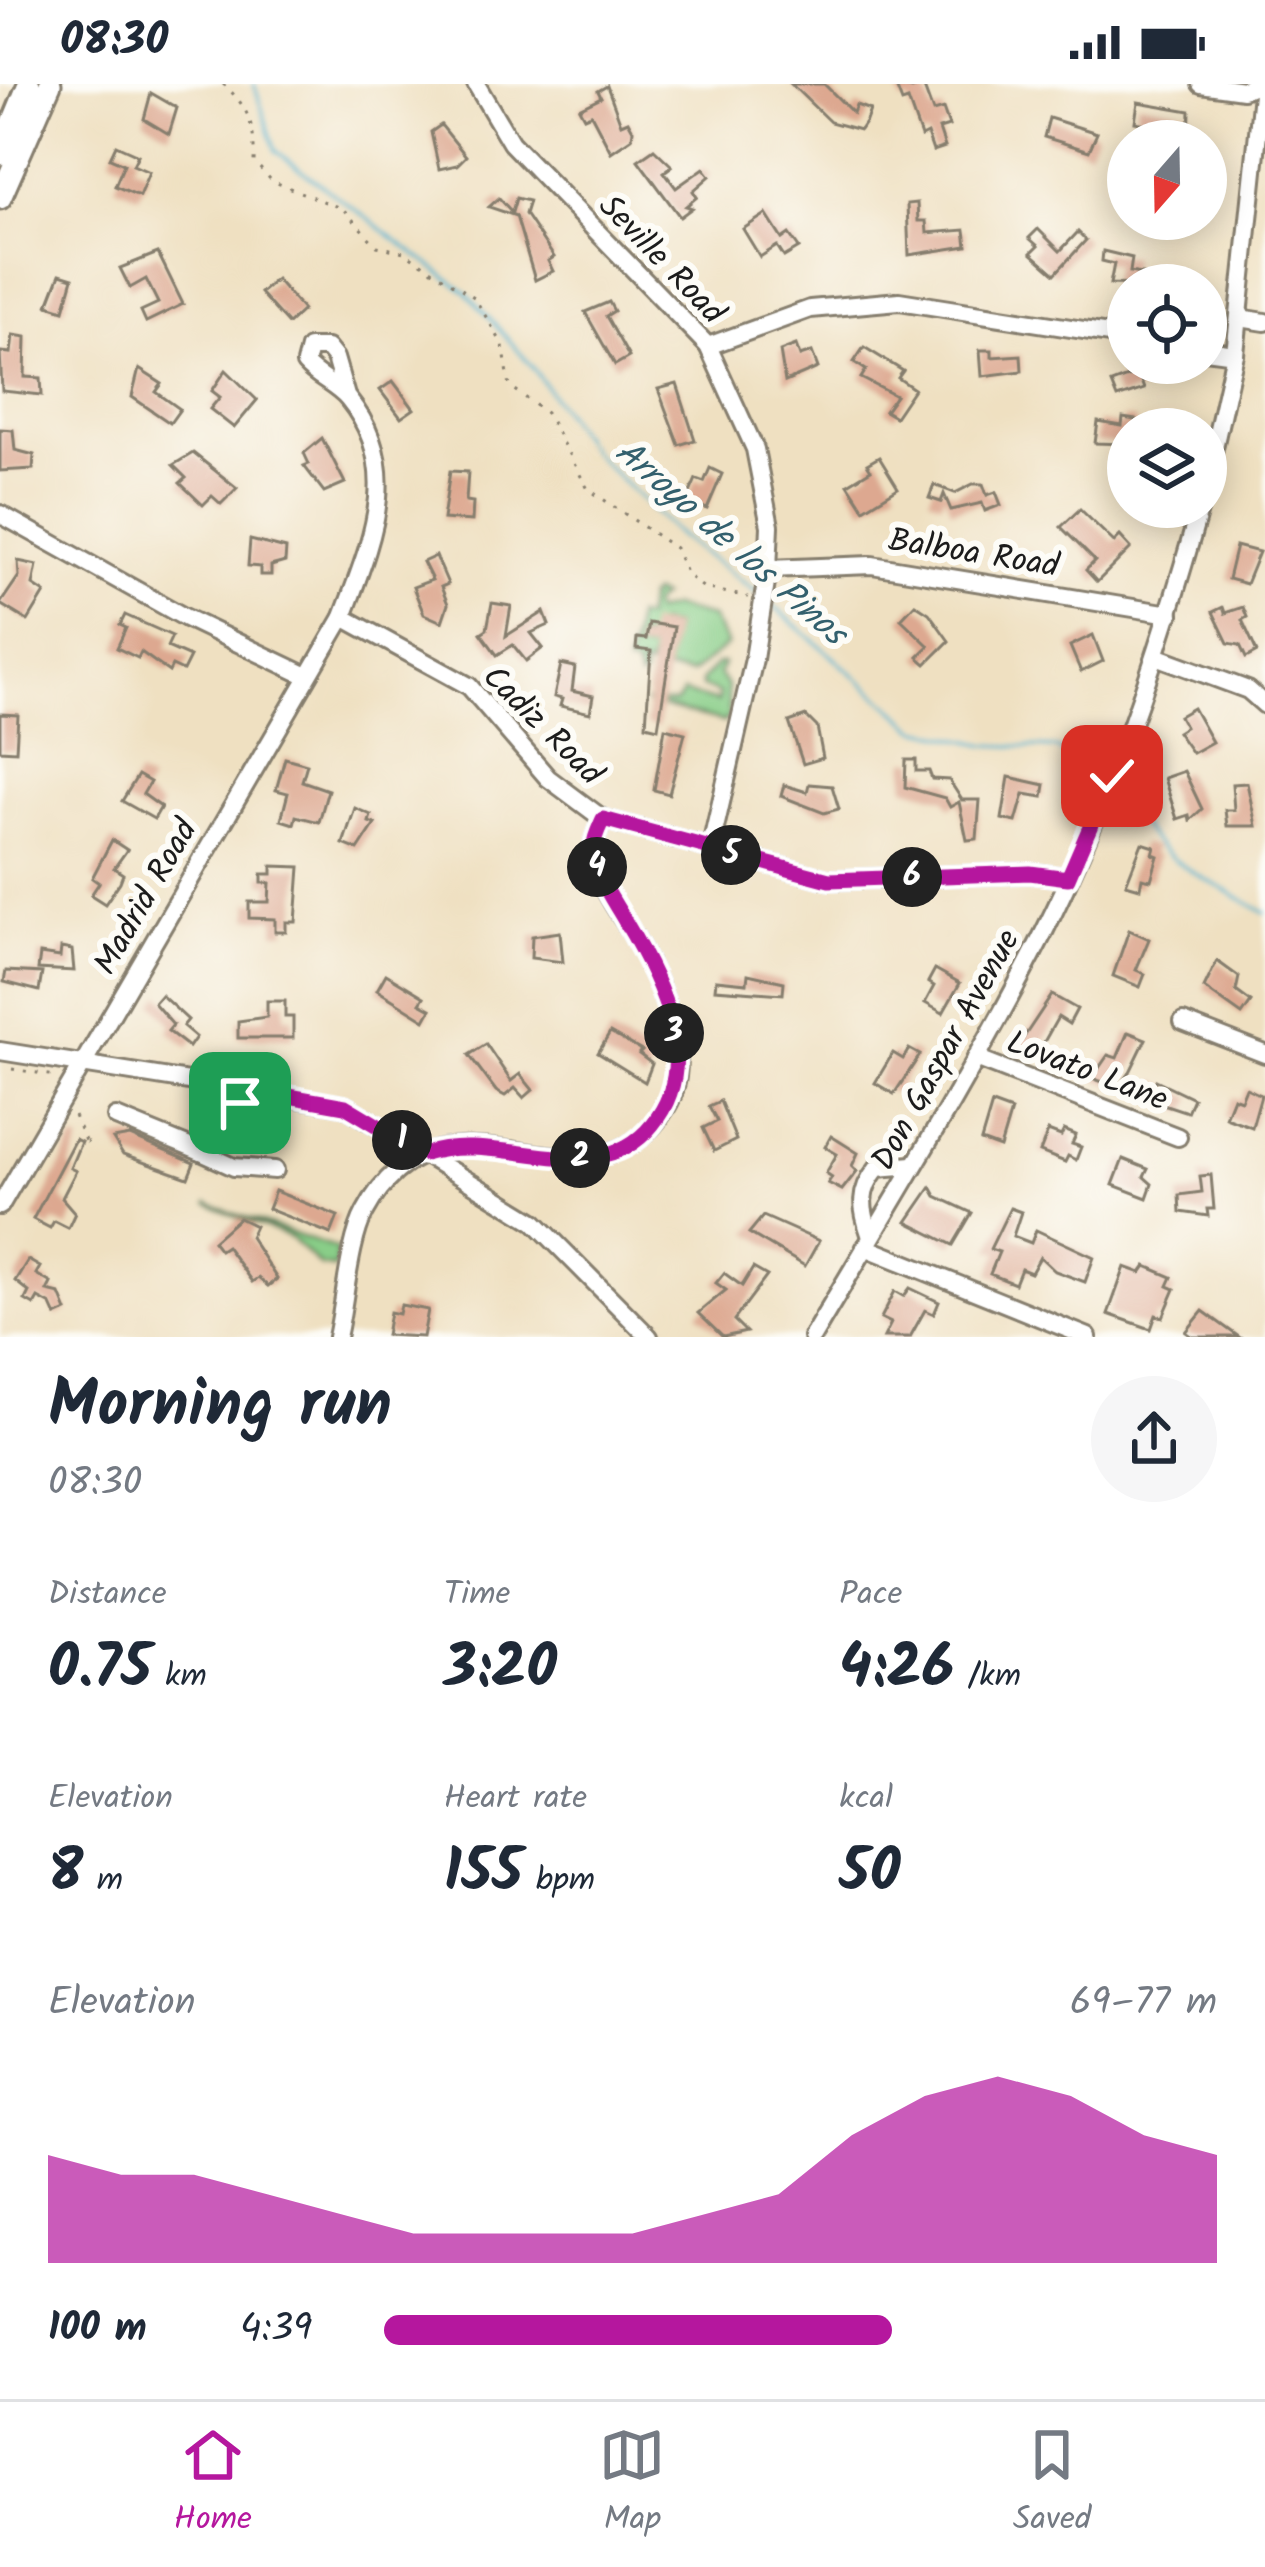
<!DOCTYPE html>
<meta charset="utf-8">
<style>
:root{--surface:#fff;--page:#f6f6f7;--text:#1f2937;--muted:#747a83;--line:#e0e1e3;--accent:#b5179e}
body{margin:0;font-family:Kalam,sans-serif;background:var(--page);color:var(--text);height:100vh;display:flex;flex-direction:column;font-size:45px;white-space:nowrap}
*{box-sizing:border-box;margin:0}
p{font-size:39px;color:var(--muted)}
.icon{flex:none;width:66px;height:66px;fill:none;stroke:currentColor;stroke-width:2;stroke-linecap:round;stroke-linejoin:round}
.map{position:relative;height:1253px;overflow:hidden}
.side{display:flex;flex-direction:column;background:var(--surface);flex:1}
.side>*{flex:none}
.needle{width:78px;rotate:200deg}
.tools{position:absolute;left:1107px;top:36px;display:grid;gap:24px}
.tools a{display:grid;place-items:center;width:120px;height:120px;border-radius:50%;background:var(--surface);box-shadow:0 6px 30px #0003;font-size:60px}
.pin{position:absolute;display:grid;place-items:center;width:102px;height:102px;color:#fff;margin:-51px;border-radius:24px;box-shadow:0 6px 18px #0006}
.km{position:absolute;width:60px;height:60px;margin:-30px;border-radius:50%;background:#222;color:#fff;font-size:33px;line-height:60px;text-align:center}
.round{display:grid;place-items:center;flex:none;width:126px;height:126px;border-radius:63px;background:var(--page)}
.headline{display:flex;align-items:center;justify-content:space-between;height:204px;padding:0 48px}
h1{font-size:66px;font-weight:600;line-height:90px}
.metrics{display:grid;grid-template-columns:repeat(3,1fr);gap:18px;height:204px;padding:12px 48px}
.metrics div{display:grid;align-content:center}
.metrics b{font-size:60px;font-weight:600}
.metrics small{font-size:33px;font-weight:400}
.metrics p{font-size:33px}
.chart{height:336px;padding:24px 48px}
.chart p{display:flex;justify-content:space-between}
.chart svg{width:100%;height:216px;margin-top:12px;fill:var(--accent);opacity:.7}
ul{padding:0 48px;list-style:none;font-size:39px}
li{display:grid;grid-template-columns:192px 144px 1fr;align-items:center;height:90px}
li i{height:30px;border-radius:15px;background:var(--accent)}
.status{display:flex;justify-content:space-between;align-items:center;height:84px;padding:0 60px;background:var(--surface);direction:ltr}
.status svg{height:33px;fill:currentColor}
.tab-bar{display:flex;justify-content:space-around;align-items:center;height:168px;border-top:3px solid var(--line);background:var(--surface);font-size:33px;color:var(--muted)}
.tab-bar a{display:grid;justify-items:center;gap:6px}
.tab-bar .active{color:var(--accent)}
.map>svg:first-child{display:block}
</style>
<div class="status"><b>08:30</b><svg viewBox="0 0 49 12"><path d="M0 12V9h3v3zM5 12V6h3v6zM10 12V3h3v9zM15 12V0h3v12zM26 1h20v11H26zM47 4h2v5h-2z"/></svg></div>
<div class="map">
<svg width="1265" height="1253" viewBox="0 0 1265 1253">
<rect width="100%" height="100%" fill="#fdfcf7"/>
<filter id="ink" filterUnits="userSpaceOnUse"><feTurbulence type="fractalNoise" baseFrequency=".00833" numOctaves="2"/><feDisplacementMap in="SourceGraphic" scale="24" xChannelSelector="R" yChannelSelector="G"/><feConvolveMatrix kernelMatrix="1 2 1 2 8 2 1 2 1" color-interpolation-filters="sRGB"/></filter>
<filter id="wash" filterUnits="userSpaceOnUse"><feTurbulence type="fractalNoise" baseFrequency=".004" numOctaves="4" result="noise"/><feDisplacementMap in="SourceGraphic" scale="48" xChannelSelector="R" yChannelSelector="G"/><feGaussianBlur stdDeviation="2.7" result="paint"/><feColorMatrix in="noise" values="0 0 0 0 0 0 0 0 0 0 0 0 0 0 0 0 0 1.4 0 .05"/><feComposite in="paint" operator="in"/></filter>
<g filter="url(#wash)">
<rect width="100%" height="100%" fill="#efe0c1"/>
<g fill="#89ce88" stroke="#527552" stroke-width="3">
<path d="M653 509 661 513 652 520 654 528 672 523 711 533 727 561 691 590 666 587 673 543 658 540 656 549 637 555 636 565 653 567 648 584 641 580 644 591 639 595 635 582 627 581 636 533 645 535 647 514Z"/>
<path d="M717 580H723L719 590 727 602 729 632 724 638 645 619H676L683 609 718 618 719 610 702 603 701 597Z"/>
<path d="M207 1120 337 1165 335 1184 320 1182 291 1154Z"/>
</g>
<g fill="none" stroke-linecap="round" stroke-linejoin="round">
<g stroke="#50b2cf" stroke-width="3">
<path d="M254 0 276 67 465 207 531 281 591 367 681 453 758 509"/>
<path d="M770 519 917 645 987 661 1055 664 1103 692"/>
<path d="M1118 706C1162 786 1193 784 1265 829"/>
</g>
</g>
<g id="blocks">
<g fill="#dda890">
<path d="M791 0H824L853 29 856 21 870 26 866 37 860 46 830 38Z"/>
<path d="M895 0 912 5 923 1 933 28 943 25 949 42 939 45 945 63 933 67 927 50 921 53 908 16 902 18Z"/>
<path d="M607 2 621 40 628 37 633 46 632 54 611 68 591 30 584 33 579 24 601 13 598 7Z"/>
<path d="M151 9 177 24 169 50 144 35Z"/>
<path d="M1138 18 1190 27 1189 57 1173 56 1174 45 1135 38Z"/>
<path d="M1049 34 1097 49 1089 67 1044 53Z"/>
<path d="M441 41 466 72 457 81 439 85 431 48Z"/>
<path d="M116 61 138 71 133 81 149 88 139 112 115 102 124 80 110 74Z"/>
<path d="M654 65 672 82 664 88 676 104 704 84 710 92 693 107 697 113 686 122 692 124 680 133 638 76Z"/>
<path d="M499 114 512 128 516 114 529 117 525 130 554 173 548 177 553 187 535 196 516 132 489 123Z"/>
<path d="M917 119 918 137H926L927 149 965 146 967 162 909 171 907 120Z"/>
<path d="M766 130 782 155 789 150 799 164 784 173 777 162 760 173 743 145Z"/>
<path d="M1038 145 1060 167 1078 148 1086 156 1055 190 1031 169 1038 162 1029 154Z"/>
<path d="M1103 167 1132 174 1130 188 1146 191 1144 201 1110 200 1114 180 1102 177Z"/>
<path d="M158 169 183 220 146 238 141 227 158 219 146 195 130 204 120 184Z"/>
<path d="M60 190 73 194 64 226 48 221Z"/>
<path d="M276 195 303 226 288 240 260 209Z"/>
<path d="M609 218 614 227 606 232 629 273 615 281 585 228Z"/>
<path d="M13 251 26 253 25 293 41 294 42 311 2 307 0 268 11 269Z"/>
<path d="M796 261 800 272 812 268 818 284 785 298 780 267Z"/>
<path d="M864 263 903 287 898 294 914 305 895 333 885 327 896 312 861 294 866 286 854 278Z"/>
<path d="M980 266H992V273L1021 271 1022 287 982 292Z"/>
<path d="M139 285 162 300 156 308 180 325 170 339 132 313Z"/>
<path d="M226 286 257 316 234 344 210 325 220 313 212 307Z"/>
<path d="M1138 289 1144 305 1117 314 1111 299Z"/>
<path d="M393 297 414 325 401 334 380 306Z"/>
<path d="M677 300 695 356 679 361 658 305Z"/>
<path d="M1123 334 1136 336 1134 345H1128V360L1095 359 1098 338 1122 342Z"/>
<path d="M0 345 13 346 15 366 34 371 33 385 0 387Z"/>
<path d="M322 354 345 399 324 408 304 382 309 380 304 369Z"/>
<path d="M193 369 237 404 221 420 212 412 203 421 180 399 186 394 173 381Z"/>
<path d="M879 373 898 404 864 425 848 400 871 386 867 380Z"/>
<path d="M710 384 722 390 707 425 687 416 696 395 704 398Z"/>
<path d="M450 387 468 388 466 417 473 418 472 437 443 435Z"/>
<path d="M973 400H983L987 411 996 408 1001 421 985 427 982 419 951 426 944 410 941 418 929 414 934 401 955 409Z"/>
<path d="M1080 425 1114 458 1120 452 1131 464 1097 498 1086 486 1095 477 1061 443Z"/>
<path d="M250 456 286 465 285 478 271 482V491H260V483L248 482Z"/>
<path d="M1236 462 1259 468 1246 500 1228 495Z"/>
<path d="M436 472 448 500 441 503 448 520 442 538 424 530 413 503 432 496 423 478Z"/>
<path d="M18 477 37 481 33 501 45 509 28 537 0 520 19 492Z"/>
<path d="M492 519 511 522 506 552 544 528 549 541 531 549 543 564 526 577 513 561 497 571 481 549 487 545Z"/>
<path d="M915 520 929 529 949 557 926 580 918 573 929 562 901 535Z"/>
<path d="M1223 523 1225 529 1243 523 1247 533 1242 536 1257 568 1246 574 1240 561 1228 559 1213 528Z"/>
<path d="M125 531 172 552 167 563 190 573 183 587 172 582 169 588 141 568 138 574 117 564 126 544 120 541Z"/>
<path d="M649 539 674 543 658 644 646 641 651 567 636 565 637 554 646 555Z"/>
<path d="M1093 551 1103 577 1081 588 1070 562Z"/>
<path d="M561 580 575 583 572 607 593 612 590 629 560 622 562 615 554 613Z"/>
<path d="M1193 624 1212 658 1192 669 1177 648 1185 643 1179 632Z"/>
<path d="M0 630 18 631 16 667 0 666Z"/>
<path d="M806 632 817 643 823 674 803 680 789 638Z"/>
<path d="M665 644 685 649 669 710 654 706Z"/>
<path d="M285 674 307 680 302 697 328 706 319 738 296 732 294 740 281 736 288 709 276 706Z"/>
<path d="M906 676H916V687H929L932 695 949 696 962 716H980L977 755 967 756 959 718 950 723 945 714 905 703Z"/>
<path d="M1184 687 1202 725 1190 736 1189 731 1177 735 1164 694Z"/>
<path d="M138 691 150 698 143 710 161 723 154 735 122 717Z"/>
<path d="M1009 693 1045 701 1043 713 1024 710 1016 738 1002 735Z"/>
<path d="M1247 699 1256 742H1227L1225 726H1234L1232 700Z"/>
<path d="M809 700 832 702 839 725 824 729 781 712 784 701 807 708Z"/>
<path d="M355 724 371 731 369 738 375 740 358 766 343 760Z"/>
<path d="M112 756 127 766 114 784 123 790 120 798 105 820 91 811 99 799 92 794Z"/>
<path d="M1142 759 1155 763 1153 770 1158 772 1151 796 1142 794 1140 804 1126 800Z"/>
<path d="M272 782 300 783 296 838H286V848H275V835L249 834V818H269L270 799H262V790H272Z"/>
<path d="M1129 846 1149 855 1136 886 1145 890 1140 903 1113 892Z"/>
<path d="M560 848 563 878 531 874 532 852Z"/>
<path d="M61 864 72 866 74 887 38 885 40 870 60 873Z"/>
<path d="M1217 877 1239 893 1236 907 1251 918 1242 931 1204 904Z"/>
<path d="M935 885 960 899 943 929 925 919 934 902 928 898Z"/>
<path d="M6 887 42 889 39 907 4 898Z"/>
<path d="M386 890 424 913 420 919 431 925 425 936 377 906Z"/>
<path d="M748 890 784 898 783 910 715 905 716 896 747 899Z"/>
<path d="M161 911 188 936 183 942 196 953 189 963 168 947 173 941 154 919Z"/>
<path d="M1052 911 1077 925 1069 940 1058 933 1040 965 1030 961 1025 971 1010 962 1016 952 1022 956Z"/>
<path d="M267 917H285V933H293V954H238V937L267 933Z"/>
<path d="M1128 948 1146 955 1129 990 1118 1004 1092 994 1108 971 1117 974Z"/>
<path d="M610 949 642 967 639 970 652 980 645 998 598 969Z"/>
<path d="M486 960 511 997 520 990 533 1006 524 1014 515 1004 505 1012 496 1007 469 971Z"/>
<path d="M909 965 920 971 894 1010 875 999 893 969 903 975Z"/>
<path d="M1156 996 1193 1014 1187 1028 1148 1015Z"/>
<path d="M1246 1004 1261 1011 1252 1043 1225 1033 1233 1013 1241 1016Z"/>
<path d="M720 1017 736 1056 714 1067 703 1044 717 1037 709 1022Z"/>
<path d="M992 1020 1011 1027 1000 1064 981 1057Z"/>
<path d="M1064 1046 1076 1051 1072 1060 1081 1063 1076 1076 1068 1072 1065 1078 1040 1068 1048 1047 1061 1052Z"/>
<path d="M130 1052 194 1079 188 1094 123 1071 113 1055Z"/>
<path d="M831 1052 858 1069 852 1082 857 1087 842 1106 828 1099 832 1093 826 1089 837 1070 825 1063Z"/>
<path d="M75 1055 81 1058 70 1084 76 1087 62 1114 75 1129 68 1144 54 1137 50 1144 33 1135Z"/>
<path d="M1123 1075 1148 1085 1144 1093 1152 1100 1147 1114 1113 1101Z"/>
<path d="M1211 1091 1214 1125H1207L1208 1132 1180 1128 1179 1111 1202 1108 1200 1092Z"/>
<path d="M931 1103 936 1112 972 1129 953 1161 907 1138Z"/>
<path d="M275 1107 338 1132 331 1150 268 1125Z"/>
<path d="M1010 1124 1021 1128 1013 1152 1031 1159 1036 1146 1094 1173 1085 1198 1055 1187 1040 1173 1031 1189 1021 1185 1015 1200 990 1190 999 1168 990 1165Z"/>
<path d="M763 1132 819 1157 805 1182 749 1149Z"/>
<path d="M239 1134 255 1142 250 1153 277 1195 268 1202 258 1194 252 1198 226 1162 220 1166 213 1157Z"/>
<path d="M28 1176 40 1183 36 1190 51 1199 47 1207 60 1210 67 1227 56 1232 51 1221 38 1214 34 1221 25 1216 29 1208 15 1197Z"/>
<path d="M1146 1182 1172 1193 1168 1202 1175 1205 1163 1233 1156 1231 1151 1245 1108 1230 1125 1183 1141 1189Z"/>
<path d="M753 1184 767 1192 734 1236 746 1248 723 1253 698 1229 726 1206 716 1199 724 1189 742 1202Z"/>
<path d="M910 1204 939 1218 934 1230 925 1226 910 1253H884L891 1239 881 1234 895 1207 904 1212Z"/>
<path d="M401 1221 428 1226 423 1253 386 1251 390 1228 399 1230Z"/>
<path d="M1203 1227 1214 1235 1239 1253H1193L1186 1248Z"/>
</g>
</g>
</g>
<g filter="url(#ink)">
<use href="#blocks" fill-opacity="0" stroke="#867e6e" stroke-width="3"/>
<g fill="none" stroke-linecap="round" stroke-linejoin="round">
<g stroke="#867e6e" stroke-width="22">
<g id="minor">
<path d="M476 0 511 59 708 262 755 365 770 442 768 485 754 575 710 766"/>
<path d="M1201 0 1243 6 1257 0"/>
<path d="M1240 234 1265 238"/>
<path d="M708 262 810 225 899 217 1128 253"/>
<path d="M1206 266 1235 270"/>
<path d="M1206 399 1235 270 1263 0"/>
<path d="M0 430 186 534 307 592"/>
<path d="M768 485 872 481 1170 530"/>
<path d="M343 533 469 602 548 694 603 735 829 796 1030 789 1068 794"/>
<path d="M1156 572 1248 606 1265 621"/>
<path d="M1183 938 1265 970"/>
<path d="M0 967 345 1022 535 1138 649 1253"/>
<path d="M976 974 1178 1053"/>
<path d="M116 1033 199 1067 240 1019 245 1004"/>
<path d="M199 1067 234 1083 275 1086"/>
<path d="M0 1122 343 533C370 460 405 385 348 315 336 301 317 294 305 280L309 264H327L335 274 346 312"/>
<path d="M871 1153C861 1125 858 1108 877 1084L913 1081"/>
<path d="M865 1163 1088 1253"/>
<path d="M337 1253C345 1219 349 1157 365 1128 443 981 590 1147 666 1024 696 977 662 903 638 859 622 830 591 796 594 761 594 753 600 742 603 735"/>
<path d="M812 1253C891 1120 973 988 1043 850 1111 714 1159 569 1200 423"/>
</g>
</g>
<g stroke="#867e6e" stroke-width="27">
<g id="major">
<path d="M0 70 29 0"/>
<path d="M0 114 50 0"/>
</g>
</g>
<g stroke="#867e6e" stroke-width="3" stroke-dasharray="3 9" stroke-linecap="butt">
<path d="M223 0C250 24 255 43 254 78L272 97 343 125 377 162 404 168 474 213 503 261 510 302 546 329 588 405 675 464 687 491 704 504 748 513"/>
<path d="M12 985 56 992"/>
<path d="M74 1032 85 1057"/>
<path d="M74 1056 88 1058"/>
</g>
<use href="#minor" stroke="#fff" stroke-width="16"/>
<use href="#major" stroke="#fff" stroke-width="21"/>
</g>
</g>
<g fill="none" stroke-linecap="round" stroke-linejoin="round" filter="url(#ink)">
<g stroke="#fff" stroke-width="24">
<path id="route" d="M240 1019 244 1004 345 1022 425 1070C499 1045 597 1110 652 1041 703 979 661 897 625 837 612 814 592 789 594 761 594 753 600 742 603 735L829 796 1030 789 1068 794 1112 692"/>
</g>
<use href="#route" stroke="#b5179e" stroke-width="15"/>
</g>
<g text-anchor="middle" stroke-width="12" stroke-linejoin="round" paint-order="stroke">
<g font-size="33" fill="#1c1c1c" stroke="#fdfcf7">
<text transform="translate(663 174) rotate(46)" y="12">Seville Road</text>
<text transform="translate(974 467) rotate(9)" y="12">Balboa Road</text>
<text transform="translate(544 640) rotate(45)" y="12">Cadiz Road</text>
<text transform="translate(144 812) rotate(-60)" y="12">Madrid Road</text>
<text transform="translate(944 965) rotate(-61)" y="12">Don Gaspar Avenue</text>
<text transform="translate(1088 985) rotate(21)" y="12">Lovato Lane</text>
</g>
<g font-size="36" font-style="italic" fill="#33606d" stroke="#fdfcf7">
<text transform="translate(732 457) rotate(41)" y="13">Arroyo de los Pinos</text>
</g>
</g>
</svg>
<div class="tools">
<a><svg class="needle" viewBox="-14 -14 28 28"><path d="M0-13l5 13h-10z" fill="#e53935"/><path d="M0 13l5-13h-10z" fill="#747a83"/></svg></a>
<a><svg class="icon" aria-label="locate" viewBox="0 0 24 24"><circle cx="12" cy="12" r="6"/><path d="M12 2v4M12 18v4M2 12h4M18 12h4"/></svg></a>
<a><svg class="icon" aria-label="layers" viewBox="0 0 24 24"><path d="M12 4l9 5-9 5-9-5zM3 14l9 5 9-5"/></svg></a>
</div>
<div class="pin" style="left:240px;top:1019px;background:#1e9e55"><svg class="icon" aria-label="arrive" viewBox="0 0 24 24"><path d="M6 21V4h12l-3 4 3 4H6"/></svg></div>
<div class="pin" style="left:1112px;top:692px;background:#d93025"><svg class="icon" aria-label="check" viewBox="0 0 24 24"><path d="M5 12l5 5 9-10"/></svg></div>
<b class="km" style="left:402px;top:1056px">1</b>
<b class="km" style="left:580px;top:1074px">2</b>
<b class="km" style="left:674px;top:949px">3</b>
<b class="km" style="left:597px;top:783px">4</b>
<b class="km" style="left:731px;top:771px">5</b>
<b class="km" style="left:912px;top:793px">6</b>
</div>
<section class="side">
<div class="headline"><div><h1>Morning run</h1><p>08:30</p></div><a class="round"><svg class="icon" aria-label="share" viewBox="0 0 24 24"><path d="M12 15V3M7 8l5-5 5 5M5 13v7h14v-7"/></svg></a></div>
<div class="metrics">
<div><p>Distance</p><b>0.75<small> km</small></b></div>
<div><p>Time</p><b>3:20</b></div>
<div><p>Pace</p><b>4:26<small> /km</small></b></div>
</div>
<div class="metrics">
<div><p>Elevation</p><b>8<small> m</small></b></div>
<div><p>Heart rate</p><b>155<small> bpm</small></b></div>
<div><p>kcal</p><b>50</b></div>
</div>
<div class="chart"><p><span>Elevation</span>69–77 m</p>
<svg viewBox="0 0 160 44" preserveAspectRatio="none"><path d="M0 44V22L10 26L20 26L30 30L40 34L50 38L60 38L70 38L80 38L90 34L100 30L110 18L120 10L130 6L140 10L150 18L160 22V44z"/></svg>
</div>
<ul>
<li><b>100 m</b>4:39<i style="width:61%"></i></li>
</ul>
</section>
<nav class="tab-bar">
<a class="active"><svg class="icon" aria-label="home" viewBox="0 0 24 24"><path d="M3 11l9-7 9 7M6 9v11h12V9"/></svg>Home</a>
<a><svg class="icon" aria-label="map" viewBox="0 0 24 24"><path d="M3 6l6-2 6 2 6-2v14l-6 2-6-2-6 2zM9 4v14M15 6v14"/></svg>Map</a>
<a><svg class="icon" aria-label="saved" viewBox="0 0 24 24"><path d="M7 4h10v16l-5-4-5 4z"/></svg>Saved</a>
</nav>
